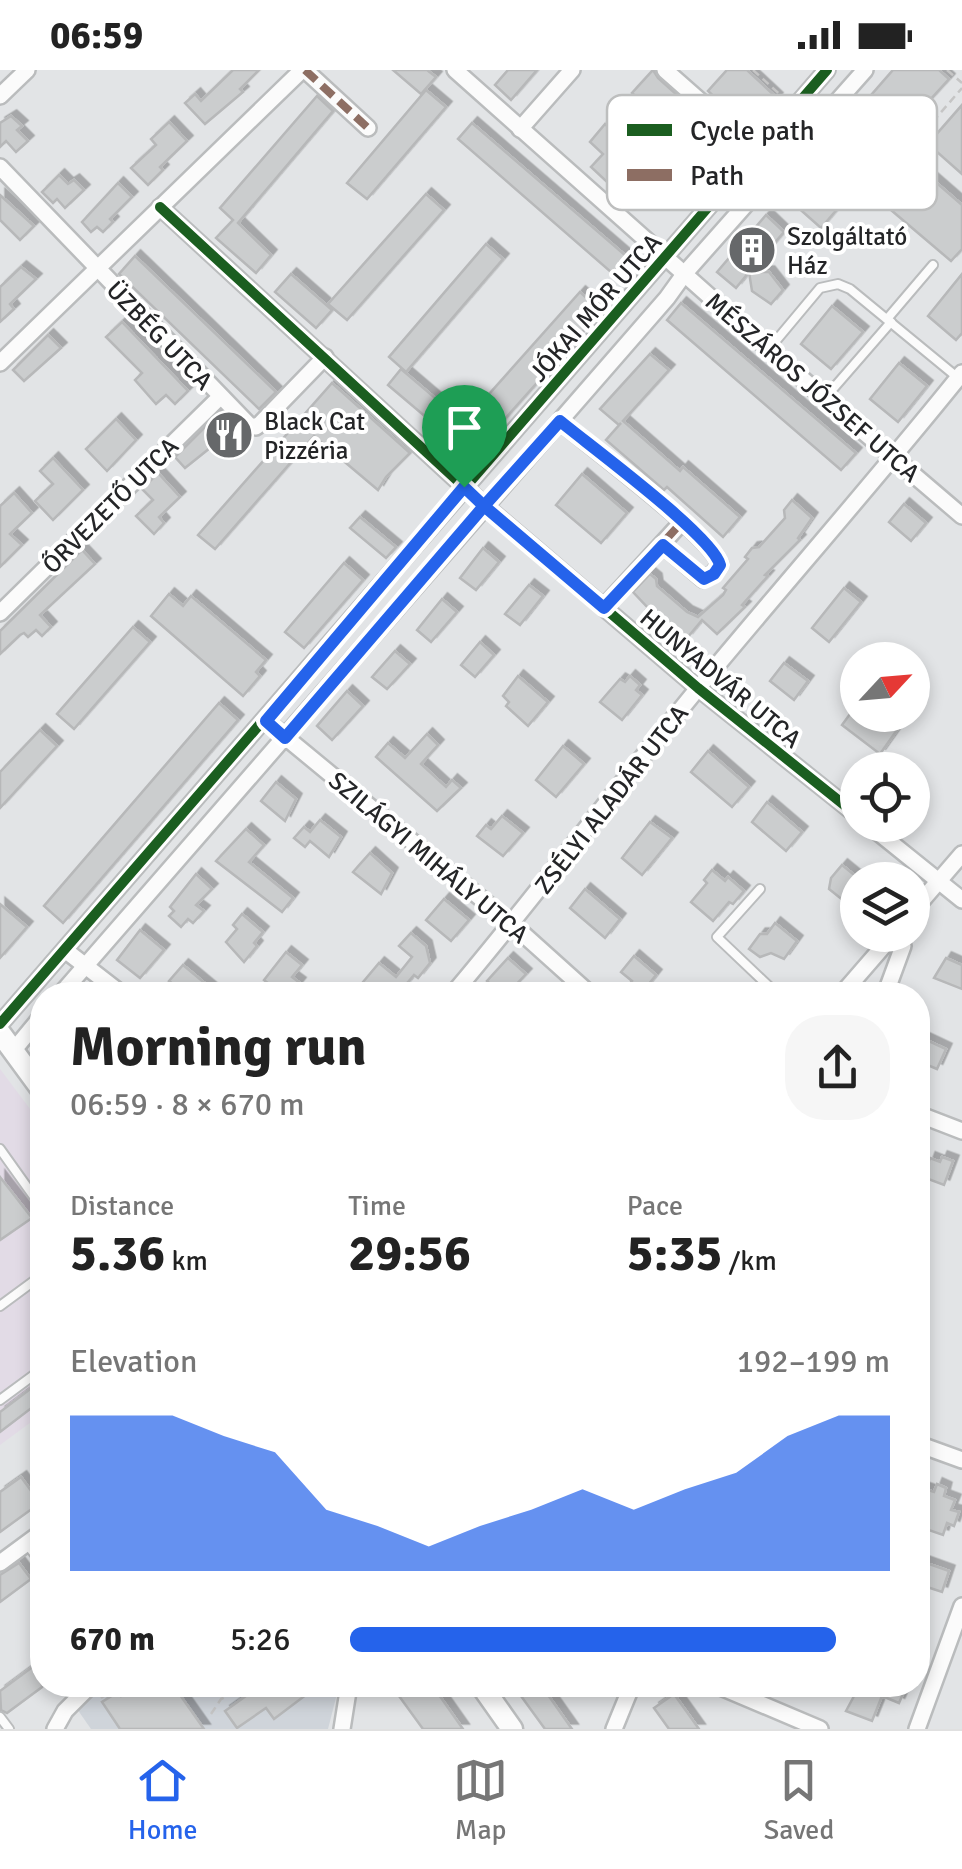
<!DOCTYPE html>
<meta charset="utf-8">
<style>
:root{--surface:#fff;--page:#f6f6f6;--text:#222;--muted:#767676;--line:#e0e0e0;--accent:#2563eb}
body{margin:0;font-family:Signika,sans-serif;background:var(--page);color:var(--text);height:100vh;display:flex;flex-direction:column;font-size:38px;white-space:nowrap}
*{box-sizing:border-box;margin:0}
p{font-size:32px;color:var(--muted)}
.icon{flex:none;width:55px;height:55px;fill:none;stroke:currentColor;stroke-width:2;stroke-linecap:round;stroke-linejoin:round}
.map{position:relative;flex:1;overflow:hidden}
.details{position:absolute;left:30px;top:912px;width:900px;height:715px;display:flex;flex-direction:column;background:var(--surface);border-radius:40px;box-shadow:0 5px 15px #0003}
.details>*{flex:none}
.needle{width:65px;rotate:64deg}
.tools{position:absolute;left:840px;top:572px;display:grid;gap:20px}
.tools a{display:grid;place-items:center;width:90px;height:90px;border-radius:50%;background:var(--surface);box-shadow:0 5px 15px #0003;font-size:50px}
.pin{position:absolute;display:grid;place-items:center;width:85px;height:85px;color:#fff;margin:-102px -42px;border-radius:50% 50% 50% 0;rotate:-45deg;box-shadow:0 0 10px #0007}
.pin .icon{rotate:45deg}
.round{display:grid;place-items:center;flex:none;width:105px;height:105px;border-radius:40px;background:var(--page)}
.head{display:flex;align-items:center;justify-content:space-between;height:170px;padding:0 40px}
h1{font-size:55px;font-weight:700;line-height:75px}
.stats{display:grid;grid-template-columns:repeat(3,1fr);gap:15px;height:170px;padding:10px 40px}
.stats div{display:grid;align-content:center}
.stats b{font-size:50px;font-weight:700}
.stats small{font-size:28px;font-weight:400}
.stats p{font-size:28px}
.chart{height:280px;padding:20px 40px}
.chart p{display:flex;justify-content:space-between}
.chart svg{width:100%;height:180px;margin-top:10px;fill:var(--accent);opacity:.7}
ul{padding:0 40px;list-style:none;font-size:32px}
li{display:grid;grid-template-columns:160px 120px 1fr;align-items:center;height:75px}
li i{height:25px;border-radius:12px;background:var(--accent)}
.status{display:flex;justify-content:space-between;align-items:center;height:70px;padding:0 50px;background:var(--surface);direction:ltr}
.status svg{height:28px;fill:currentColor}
.menu{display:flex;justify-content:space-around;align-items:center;height:140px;border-top:2px solid var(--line);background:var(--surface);font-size:28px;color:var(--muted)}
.menu a{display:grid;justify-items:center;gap:5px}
.menu .active{color:var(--accent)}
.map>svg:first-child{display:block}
</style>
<div class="status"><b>06:59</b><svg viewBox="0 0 49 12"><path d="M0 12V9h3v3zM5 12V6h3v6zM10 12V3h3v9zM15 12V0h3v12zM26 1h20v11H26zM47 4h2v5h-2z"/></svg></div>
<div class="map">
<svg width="962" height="1659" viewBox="0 0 962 1659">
<defs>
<filter id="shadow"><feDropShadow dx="5.5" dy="-5.5" stdDeviation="0" flood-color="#0004"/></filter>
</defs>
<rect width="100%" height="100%" fill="#e2e4e6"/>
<path fill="#e2dbe6" d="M0 999 42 1055V1344L0 1375Z"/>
<path fill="#cfd4da" d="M99 1615H339V1616L328 1659H91L75 1636Z"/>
<g fill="#cbcdce" stroke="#b7b8b9" stroke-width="2.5" filter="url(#shadow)">
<path d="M233 0H259L240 19 243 22 205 54 185 33 195 24 201 31Z"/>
<path d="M393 0H427L436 7 421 24Z"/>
<path d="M508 0H537L511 30 495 15Z"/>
<path d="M653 0 658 8 738 80 718 102 661 50 606 111 591 97 603 84 590 72 605 54 618 66 645 35 632 23Z"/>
<path d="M727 0H747L777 28 749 59 708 21Z"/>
<path d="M893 0H939L949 9 865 101 831 71Z"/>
<path d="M426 20 446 37 367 129 347 113Z"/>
<path d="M317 26 333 41 238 153 271 185 256 203 216 168 233 150 220 138Z"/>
<path d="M962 35V104L928 74Z"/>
<path d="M11 46 22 56 17 60 28 71 16 82 6 71 0 77V53Z"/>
<path d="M169 52 187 71 160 97 163 100 148 115 131 98 156 75 151 69Z"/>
<path d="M472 53 633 192 619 209 458 69Z"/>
<path d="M814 91 851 123 821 158 785 126Z"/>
<path d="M923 101 962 135V179L951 191 891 140Z"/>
<path d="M59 105 68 114 74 110 84 120 65 138 57 129 53 133 42 122Z"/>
<path d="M118 113 132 127 110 149 113 152 103 162 97 157 91 162 82 152Z"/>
<path d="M426 124 444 140 347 250 328 234Z"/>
<path d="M0 125 34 156 20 170 0 150Z"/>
<path d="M766 145 784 162 749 202H769L783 220 771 234 752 221 749 202 736 218 717 202Z"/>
<path d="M486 174 503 189 406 302 389 287Z"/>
<path d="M135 186 276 322 259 339 119 204Z"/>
<path d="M21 197 36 209 10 234 14 239 0 252V217Z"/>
<path d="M291 204 332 240 316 258 275 222Z"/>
<path d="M962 204V263L956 270 928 246Z"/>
<path d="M580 222 601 241 470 388 449 369Z"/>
<path d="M681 233 856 383 841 400 667 250Z"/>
<path d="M832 236 863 262 831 299 801 274Z"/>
<path d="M122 252 188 321 175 334 166 325 156 334 135 310 142 303 106 267Z"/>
<path d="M48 265 61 278 24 311 13 300Z"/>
<path d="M650 284 669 300 623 351 680 401 683 397 740 447 723 467 667 417 664 420 606 370 621 353 619 355 600 339Z"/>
<path d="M899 293 927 316 898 352 870 329Z"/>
<path d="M401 299 441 333 427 348 388 315Z"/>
<path d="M332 313 410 383 386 407 378 420 314 366 215 479 198 465Z"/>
<path d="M216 346 228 358 232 354 249 368 234 383 220 370 185 398 175 387Z"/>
<path d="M116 349 136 370 107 401 86 379Z"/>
<path d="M53 388 83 420 53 450 35 431 53 414 40 401Z"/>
<path d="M158 403 180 427 159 447 164 453 154 464 136 446 153 430 142 419Z"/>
<path d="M582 404 627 443 601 473 556 435Z"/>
<path d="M14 423 32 443 10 464 22 475 0 497V436Z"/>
<path d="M792 430 812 448 798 468 800 470 765 505 768 506 742 535 745 537 717 564 702 550 687 568 667 555 665 557 646 540 648 538 633 522 650 504 656 509 657 516 687 542 698 547 723 525 726 520 723 518 748 489 745 487 752 478 759 477 785 448 784 440Z"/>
<path d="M904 434 926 453 911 471 889 452Z"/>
<path d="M360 447 396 477 386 488 350 458Z"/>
<path d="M483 478 499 492 476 520 460 508Z"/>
<path d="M82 480 95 494 40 545 51 557 42 566 36 560 28 567 24 563 20 565 0 584V561Z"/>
<path d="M344 493 363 510 304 578 285 562Z"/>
<path d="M529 515 543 526 520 555 505 544Z"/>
<path d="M844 518 861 532 829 572 812 558Z"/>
<path d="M169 524 183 536 191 526 266 590 256 602 260 606 243 626 151 546Z"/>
<path d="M442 529 457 542 431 572 417 560Z"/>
<path d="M133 557 150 572 74 659 57 644Z"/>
<path d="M480 572 494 585 475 607 461 595Z"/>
<path d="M395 581 410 594 387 619 372 607Z"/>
<path d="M784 593 808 611 794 630 770 611Z"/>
<path d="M518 606 548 632 528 656 506 636 509 632 503 626Z"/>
<path d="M630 606 640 615 636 620 642 625 622 650 600 632 620 609 625 612Z"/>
<path d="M347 621 363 636 332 670 317 656Z"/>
<path d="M219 633 238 650 63 853 44 836Z"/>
<path d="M858 633V645H876L897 660 880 684 842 655Z"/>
<path d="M40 660 57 676 0 738V702Z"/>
<path d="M427 664 438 675 421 694 446 717 452 710 461 718 437 741 376 687 388 673 405 688Z"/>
<path d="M563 676 584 694 556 727 536 710Z"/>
<path d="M708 681 749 717 732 737 691 702Z"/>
<path d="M276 712 296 729 285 751 261 731Z"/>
<path d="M767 732 802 762 786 781 752 752Z"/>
<path d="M502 746 523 763 503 786 477 766 486 755 491 759Z"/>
<path d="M320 750 341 767 329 787 310 771 305 777 294 768 304 757 310 762Z"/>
<path d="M650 752 672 768 642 805 622 788Z"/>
<path d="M246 759 264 775 249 792 293 828 282 842 216 791Z"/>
<path d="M370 783 392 803 381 824 353 802Z"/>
<path d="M842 795 858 808V831L854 829 849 835 829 819 831 808Z"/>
<path d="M712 800 725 811 728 807 744 821 733 834 729 832 713 851 691 832 707 813 704 810Z"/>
<path d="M196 804 212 819 196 835 204 841 193 853 188 849 181 857 169 846 174 841 170 837Z"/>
<path d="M585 819 620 849 605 868 570 838Z"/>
<path d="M444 829 469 850 451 871 426 850Z"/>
<path d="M0 834 27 857 0 888Z"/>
<path d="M242 844 263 862 254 873 257 876 244 892 226 872 237 859 233 855Z"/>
<path d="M775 853 797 871 784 889 771 883 760 887 749 879 760 864H767Z"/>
<path d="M140 860 164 880 140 908 117 890Z"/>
<path d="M411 863 426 876 430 893 418 908 414 905 397 925H378L372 920 366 925 358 918 379 893 396 907 412 887 399 876Z"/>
<path d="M286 882 302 895 292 907 300 913 290 925H282L264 910Z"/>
<path d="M634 886 656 905 640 925H620L632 911 621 902Z"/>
<path d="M508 888 526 904 510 921 501 914 496 920 487 911Z"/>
<path d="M946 888 962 895V919L934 908Z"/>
<path d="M183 895 219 925H176L169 919 173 914 169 911Z"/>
<path d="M918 966 946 979 937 999 918 991Z"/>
<path d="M942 1087 953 1091 944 1115 923 1107 930 1088 940 1092Z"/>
<path d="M0 1107 32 1148 0 1170Z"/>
<path d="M42 1310V1330L0 1362V1342Z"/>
<path d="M21 1407 40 1433 0 1462V1422Z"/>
<path d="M937 1414 946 1418 944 1426 955 1430 951 1440 959 1442 954 1456 947 1453 943 1465 920 1457 925 1440 918 1437 922 1418 934 1422Z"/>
<path d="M918 1490 949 1501 942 1522 918 1514Z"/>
<path d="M19 1493 31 1509 0 1532V1505Z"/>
<path d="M42 1590V1617L7 1643 1 1640 0 1621Z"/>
<path d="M136 1615H173L204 1659H120L102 1632 118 1622 121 1626Z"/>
<path d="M249 1615H319L274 1649 266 1638 237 1658 225 1641 253 1621Z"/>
<path d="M391 1615H432L463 1659H423Z"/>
<path d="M513 1615H541L572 1659H545Z"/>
<path d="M860 1615H895L905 1619 899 1633 882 1626 872 1651 846 1641Z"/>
<path d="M674 1624 699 1659H669L654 1638Z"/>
</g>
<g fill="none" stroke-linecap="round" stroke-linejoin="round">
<g stroke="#babcbd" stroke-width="12">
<g id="service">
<path d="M887 249 933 195"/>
<path d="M769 279 820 218 838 214 850 219 957 307"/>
<path d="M825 328 891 252"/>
<path d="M760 819 717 867 778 925"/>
<path d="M0 1079 42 1138"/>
<path d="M0 1236 42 1205"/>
<path d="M0 1330 42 1299"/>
<path d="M27 1474 42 1494"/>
<path d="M0 1647 9 1659"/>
</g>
</g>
<g stroke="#babcbd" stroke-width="20">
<g id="minor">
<path d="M305 0 368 58"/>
<path d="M455 0 825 329 962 446"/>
<path d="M665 0 758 82"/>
<path d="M0 26 27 0"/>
<path d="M520 59 572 0"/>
<path d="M0 97 249 355 256 357 261 353 325 287"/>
<path d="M160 137 485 436 698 618 858 746"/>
<path d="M0 293 302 0"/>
<path d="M560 351C588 375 714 468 720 495L713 504 703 509 663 475"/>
<path d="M604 537 682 452"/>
<path d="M0 543 220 327"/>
<path d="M266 651 512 854 591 925"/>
<path d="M869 755 962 830"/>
<path d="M912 842 962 784"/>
<path d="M65 880 123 925"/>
<path d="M60 925 667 228 685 203 865 0"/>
<path d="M452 925C537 825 615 719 699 617 786 512 876 410 962 303"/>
<path d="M841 925 893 865"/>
<path d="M885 925 903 876 899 865"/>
<path d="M0 954 827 0"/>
<path d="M13 981 42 946"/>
<path d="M918 1044 962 1061"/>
<path d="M918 1374 962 1390"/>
<path d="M0 1493 42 1462"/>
<path d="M716 1615 820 1659"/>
<path d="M55 1659 65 1641 91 1615"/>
<path d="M342 1659 349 1615"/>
<path d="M614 1659 632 1615"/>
<path d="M917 1659 962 1536"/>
</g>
</g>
<g stroke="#babcbd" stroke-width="25">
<g id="tertiary">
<path d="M0 963 42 1020"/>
<path d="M481 1615 512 1659"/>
</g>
</g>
<g stroke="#c5c5c5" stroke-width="2.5" stroke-dasharray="8 5" stroke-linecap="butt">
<path d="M753 0 785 29"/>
<path d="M947 0 962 13"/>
<path d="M821 74 892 130 914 102 917 70 962 18"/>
<path d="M101 1628 119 1615"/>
<path d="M211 1644 221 1629 250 1616"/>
</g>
<use href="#service" stroke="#fbfbfb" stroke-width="8"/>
<use href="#minor" stroke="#fbfbfb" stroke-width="15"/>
<use href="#tertiary" stroke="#fbfbfb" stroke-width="20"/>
<g stroke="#8d6e63" stroke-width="8" stroke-dasharray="15 8" stroke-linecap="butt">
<path d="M305 0 368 58"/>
<path d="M560 351C588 375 714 468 720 495L713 504 703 509 663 475"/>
<path d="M604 537 682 452"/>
</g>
<g stroke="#fff" stroke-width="16">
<g id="cycleway">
<path d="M160 137 485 436 698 618 858 746"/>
<path d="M0 954 827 0"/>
</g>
</g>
<use href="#cycleway" stroke="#1b5e20" stroke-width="10"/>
</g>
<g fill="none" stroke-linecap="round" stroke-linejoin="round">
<g stroke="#fff" stroke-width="20">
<path id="route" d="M464 417 266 651 285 668 484 436 604 538 663 475 704 509 714 504 720 495C714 467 589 375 560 351L484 436 464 417"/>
</g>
<use href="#route" stroke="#2563eb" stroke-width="12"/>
</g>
<defs>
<g id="building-disc" transform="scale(2.5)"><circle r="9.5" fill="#66686a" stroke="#fff"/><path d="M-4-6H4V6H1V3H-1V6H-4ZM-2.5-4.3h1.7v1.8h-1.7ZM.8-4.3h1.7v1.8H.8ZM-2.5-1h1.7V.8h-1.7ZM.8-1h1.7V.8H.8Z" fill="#fff"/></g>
<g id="restaurant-disc" transform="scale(2.5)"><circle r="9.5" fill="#66686a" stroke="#fff"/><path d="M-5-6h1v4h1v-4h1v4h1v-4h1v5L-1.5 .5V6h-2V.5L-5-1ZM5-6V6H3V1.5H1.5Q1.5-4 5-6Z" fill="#fff"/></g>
</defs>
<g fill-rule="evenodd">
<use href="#building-disc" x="752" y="180"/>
<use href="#restaurant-disc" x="229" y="365"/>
</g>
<g text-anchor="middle" stroke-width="8" stroke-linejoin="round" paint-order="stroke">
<g font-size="25" fill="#242527" stroke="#fff" text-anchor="start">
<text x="787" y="175">Szolgáltató<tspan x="787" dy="29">Ház</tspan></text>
<text x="264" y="360">Black Cat<tspan x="264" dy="29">Pizzéria</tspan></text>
</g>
<g font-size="25" fill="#242527" stroke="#fff">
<text transform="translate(595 237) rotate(-49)" y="9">JÓKAI MÓR UTCA</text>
<text transform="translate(160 265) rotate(46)" y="9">ÜZBÉG UTCA</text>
<text transform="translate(813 317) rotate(41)" y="9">MÉSZÁROS JÓZSEF UTCA</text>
<text transform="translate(110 435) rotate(-45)" y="9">ŐRVEZETŐ UTCA</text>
<text transform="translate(721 608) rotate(40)" y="9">HUNYADVÁR UTCA</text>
<text transform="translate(611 729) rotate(-52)" y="9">ZSÉLYI ALADÁR UTCA</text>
<text transform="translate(429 787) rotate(40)" y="9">SZILÁGYI MIHÁLY UTCA</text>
</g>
</g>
<rect x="607" y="25" width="330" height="115" rx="15" fill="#fff" stroke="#bdbebe" stroke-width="2.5"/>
<rect x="627" y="54" width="45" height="12" fill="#1b5e20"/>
<rect x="627" y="99" width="45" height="12" fill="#8d6e63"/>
<g font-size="28" fill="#242527">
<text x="690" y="70">Cycle path</text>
<text x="690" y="115">Path</text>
</g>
</svg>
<div class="tools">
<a><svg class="needle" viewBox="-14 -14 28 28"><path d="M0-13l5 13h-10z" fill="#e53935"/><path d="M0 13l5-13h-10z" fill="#767676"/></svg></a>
<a><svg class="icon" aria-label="locate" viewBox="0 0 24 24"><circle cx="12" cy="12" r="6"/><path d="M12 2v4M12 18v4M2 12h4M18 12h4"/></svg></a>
<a><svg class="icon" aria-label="layers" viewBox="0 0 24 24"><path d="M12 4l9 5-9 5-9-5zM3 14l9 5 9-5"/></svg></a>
</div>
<div class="pin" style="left:464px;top:417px;background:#1e9e55"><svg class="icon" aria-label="arrive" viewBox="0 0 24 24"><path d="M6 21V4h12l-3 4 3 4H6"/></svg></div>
<section class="details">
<div class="head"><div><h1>Morning run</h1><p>06:59 · 8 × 670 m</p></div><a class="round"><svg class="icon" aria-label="share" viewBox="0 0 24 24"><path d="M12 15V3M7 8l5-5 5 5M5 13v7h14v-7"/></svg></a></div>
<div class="stats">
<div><p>Distance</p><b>5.36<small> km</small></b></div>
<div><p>Time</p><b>29:56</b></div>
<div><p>Pace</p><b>5:35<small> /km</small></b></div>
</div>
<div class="chart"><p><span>Elevation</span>192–199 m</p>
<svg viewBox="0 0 160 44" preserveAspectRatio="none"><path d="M0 44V6L10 6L20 6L30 11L40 15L50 29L60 33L70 38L80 33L90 29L100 24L110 29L120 24L130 20L140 11L150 6L160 6V44z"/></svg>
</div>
<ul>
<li><b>670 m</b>5:26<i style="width:90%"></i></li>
</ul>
</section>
</div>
<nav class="menu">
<a class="active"><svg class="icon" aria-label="home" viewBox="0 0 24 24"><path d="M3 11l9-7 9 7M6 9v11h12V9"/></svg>Home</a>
<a><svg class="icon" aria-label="map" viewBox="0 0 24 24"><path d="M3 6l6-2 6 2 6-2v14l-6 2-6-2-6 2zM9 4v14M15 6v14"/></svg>Map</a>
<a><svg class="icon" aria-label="saved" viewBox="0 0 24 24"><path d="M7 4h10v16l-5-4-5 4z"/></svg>Saved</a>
</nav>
